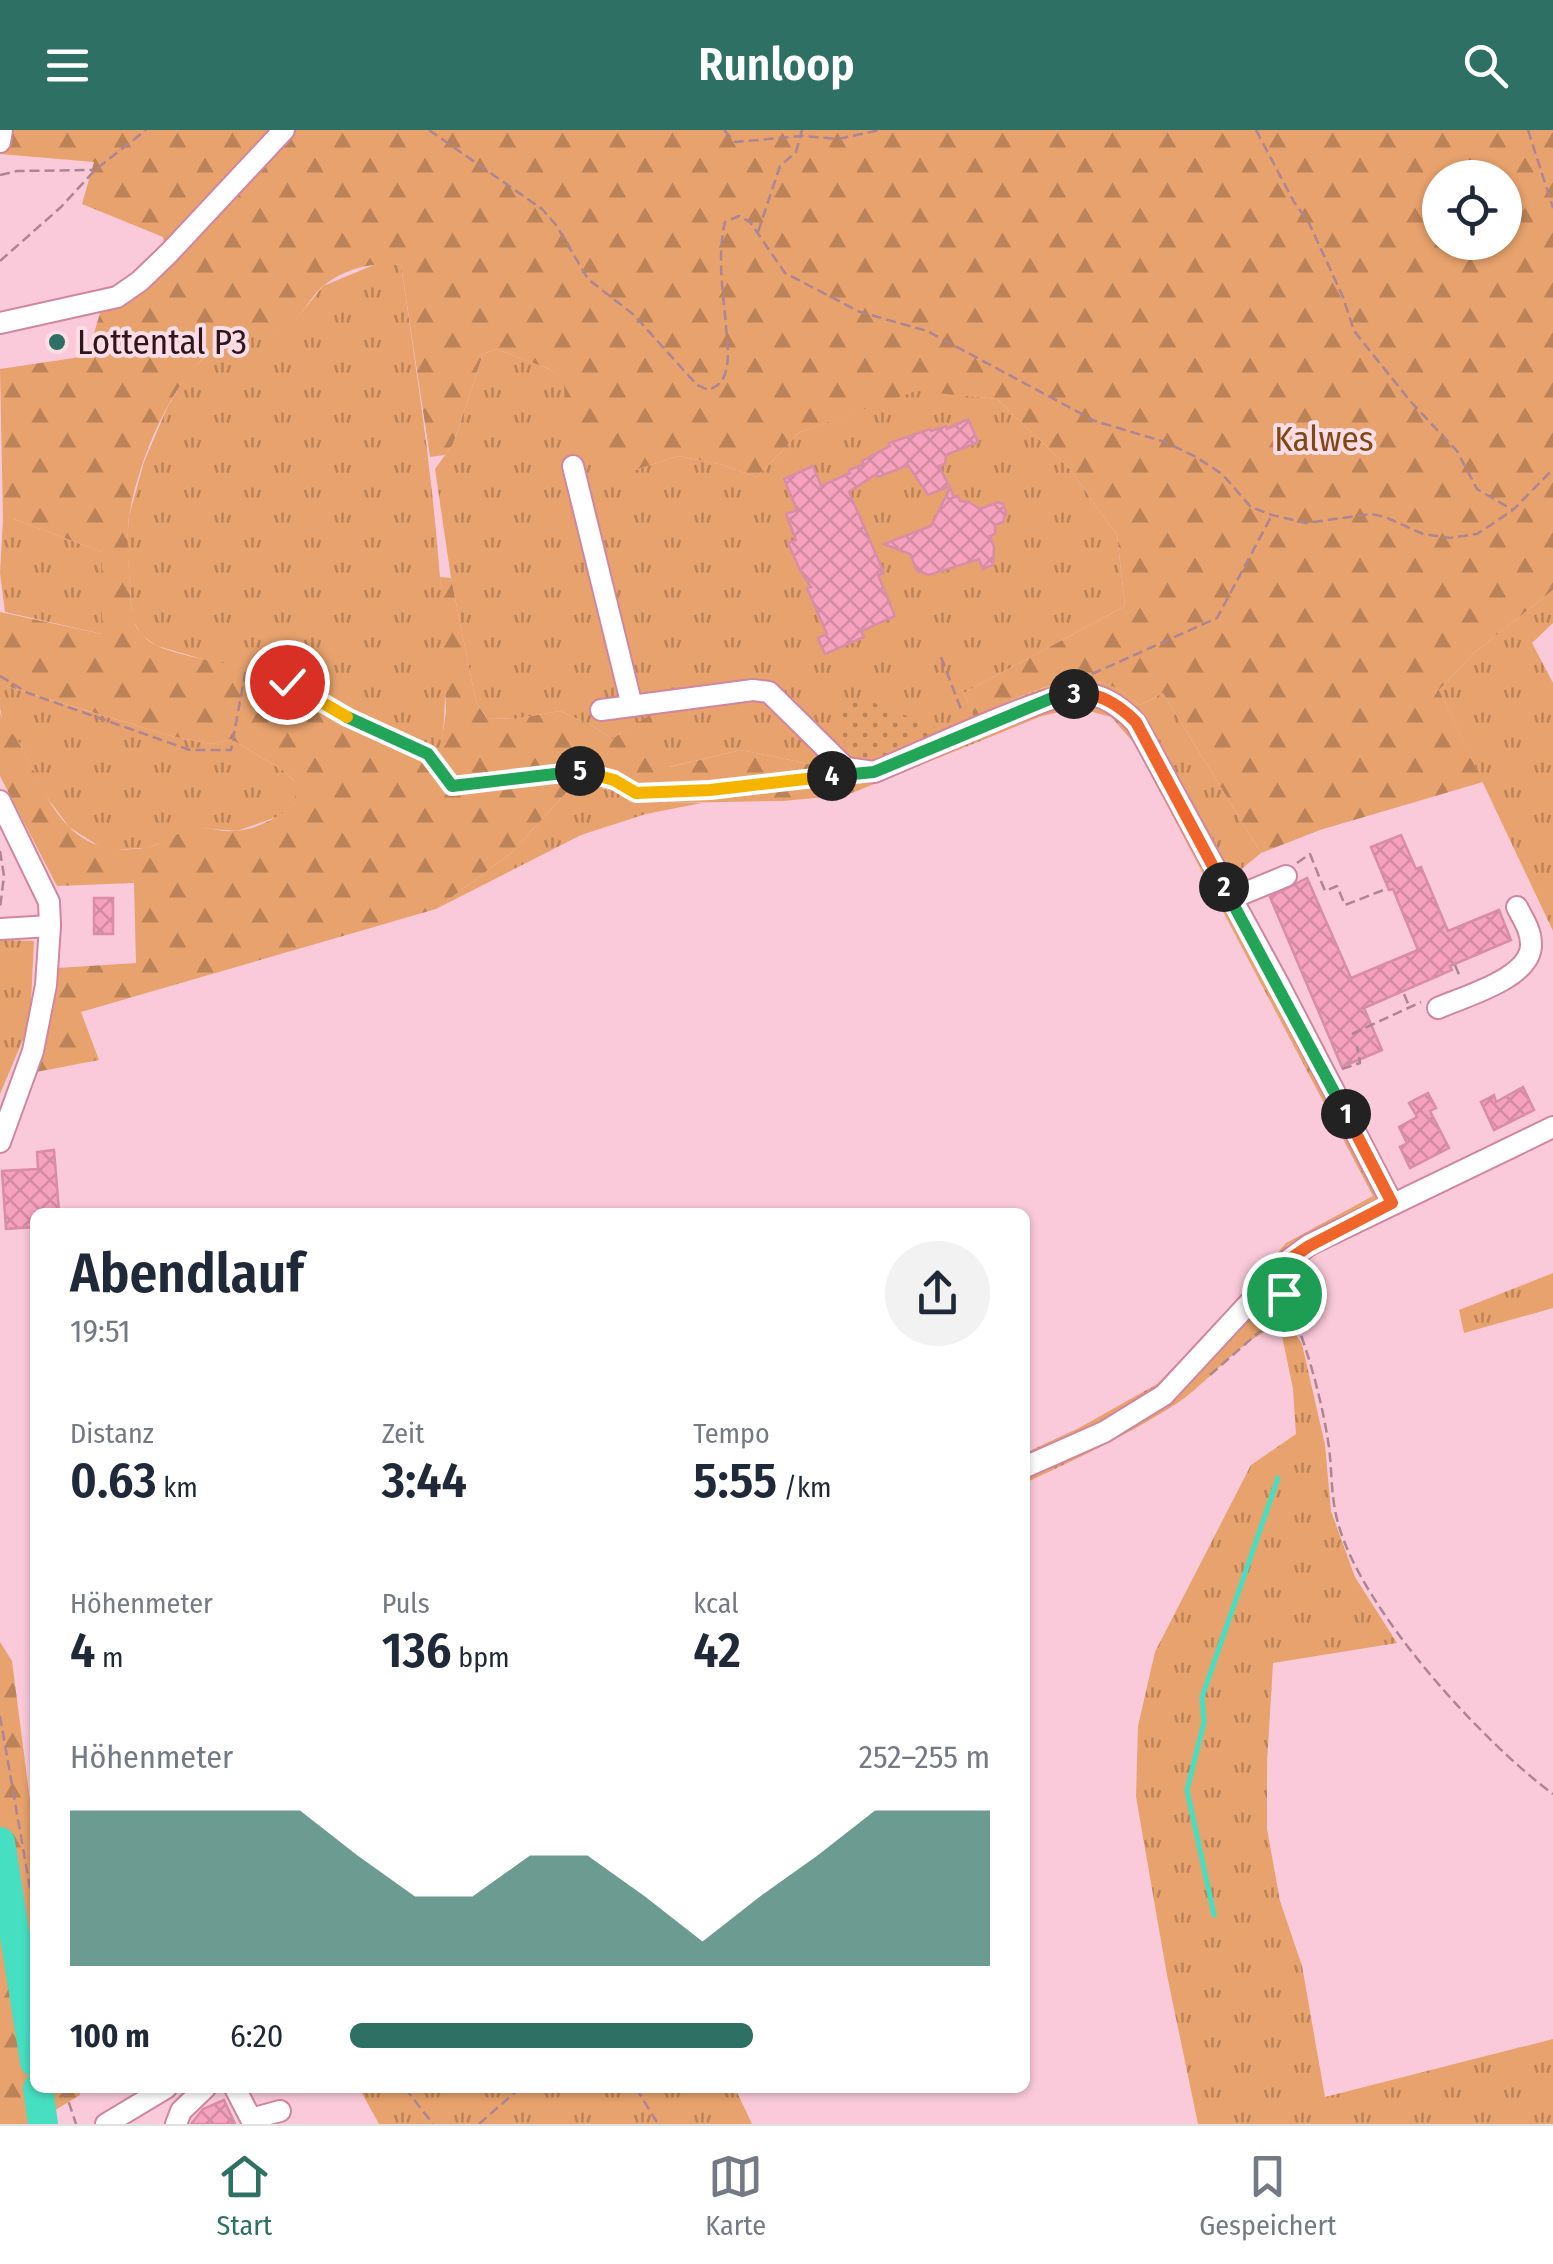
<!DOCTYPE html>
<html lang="de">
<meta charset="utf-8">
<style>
:root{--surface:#fff;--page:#f2f2f3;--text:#1f2937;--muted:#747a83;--line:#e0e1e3;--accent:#2e7164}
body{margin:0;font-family:"Fira Sans Condensed",sans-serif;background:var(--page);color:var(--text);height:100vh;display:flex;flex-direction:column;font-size:38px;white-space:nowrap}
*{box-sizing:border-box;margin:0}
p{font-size:32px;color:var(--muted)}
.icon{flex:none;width:55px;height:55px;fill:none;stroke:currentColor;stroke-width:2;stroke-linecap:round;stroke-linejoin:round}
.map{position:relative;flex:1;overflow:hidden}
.panel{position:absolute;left:30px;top:1078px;width:1000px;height:885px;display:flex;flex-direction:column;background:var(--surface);border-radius:15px;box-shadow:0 2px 8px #0004}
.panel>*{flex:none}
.buttons{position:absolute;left:1422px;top:30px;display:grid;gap:20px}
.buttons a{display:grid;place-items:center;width:100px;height:100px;border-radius:50%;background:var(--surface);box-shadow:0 2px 8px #0004;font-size:50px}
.pin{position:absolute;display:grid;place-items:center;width:85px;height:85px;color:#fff;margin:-42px;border:5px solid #fff;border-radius:50%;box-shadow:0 2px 10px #0007}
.km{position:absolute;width:50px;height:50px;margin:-25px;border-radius:50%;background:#222;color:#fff;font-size:28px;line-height:50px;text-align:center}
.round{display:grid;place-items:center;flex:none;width:105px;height:105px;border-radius:52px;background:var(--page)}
.overview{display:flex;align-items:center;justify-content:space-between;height:170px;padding:0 40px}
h1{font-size:55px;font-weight:600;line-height:75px}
.metrics{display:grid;grid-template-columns:repeat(3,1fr);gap:15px;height:170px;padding:10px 40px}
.metrics div{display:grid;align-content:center}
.metrics b{font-size:50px;font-weight:600}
.metrics small{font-size:28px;font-weight:400}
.metrics p{font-size:28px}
.chart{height:280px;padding:20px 40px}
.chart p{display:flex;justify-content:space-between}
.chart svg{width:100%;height:180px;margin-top:10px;fill:var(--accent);opacity:.7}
ul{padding:0 40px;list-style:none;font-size:32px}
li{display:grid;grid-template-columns:160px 120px 1fr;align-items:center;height:75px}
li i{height:25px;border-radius:12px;background:var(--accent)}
header{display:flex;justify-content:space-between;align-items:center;height:130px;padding:0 40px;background:var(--accent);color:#fff;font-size:45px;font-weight:600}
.tab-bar{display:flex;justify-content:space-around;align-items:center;height:140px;border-top:2px solid var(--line);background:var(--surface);font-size:28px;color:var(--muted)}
.tab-bar a{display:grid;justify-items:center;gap:5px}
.tab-bar .on{color:var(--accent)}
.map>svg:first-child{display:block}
</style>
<header><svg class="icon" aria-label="menu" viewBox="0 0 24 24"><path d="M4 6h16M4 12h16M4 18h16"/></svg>Runloop<svg class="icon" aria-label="search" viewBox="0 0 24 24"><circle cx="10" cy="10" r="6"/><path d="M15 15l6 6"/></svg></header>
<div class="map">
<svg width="1553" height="1994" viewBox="0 0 1553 1994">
<defs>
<pattern id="grass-tufts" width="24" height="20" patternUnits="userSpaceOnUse" patternTransform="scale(2.5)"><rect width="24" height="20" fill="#e8a26d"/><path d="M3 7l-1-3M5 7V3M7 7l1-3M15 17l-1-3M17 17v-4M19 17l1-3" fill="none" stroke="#bc8359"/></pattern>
<pattern id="forest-firs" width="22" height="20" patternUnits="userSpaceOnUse" patternTransform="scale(2.5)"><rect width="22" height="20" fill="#e8a26d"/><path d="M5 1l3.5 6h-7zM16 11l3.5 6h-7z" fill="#bc8359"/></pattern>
<pattern id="garden-dots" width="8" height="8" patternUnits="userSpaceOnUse" patternTransform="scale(2.5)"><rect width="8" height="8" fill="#e8a26d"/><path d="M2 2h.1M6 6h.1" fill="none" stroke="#bc8359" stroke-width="1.8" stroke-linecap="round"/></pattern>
<pattern id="building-cross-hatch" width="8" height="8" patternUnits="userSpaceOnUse" patternTransform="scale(2.5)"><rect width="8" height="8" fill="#f6a1be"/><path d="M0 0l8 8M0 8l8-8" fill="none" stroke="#d38aa3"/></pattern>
</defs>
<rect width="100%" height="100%" fill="#fbcada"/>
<g fill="url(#grass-tufts)">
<path d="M381 132 401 135C415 231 430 327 438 424 444 491 449 556 441 623 433 623 424 625 417 623 389 617 305 574 285 553L157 516 141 505 132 488 127 412 129 386 144 332 167 278 188 243 213 219 235 205 279 203 297 188 323 156Z"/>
<path d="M496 219 549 239 565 251V288L635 340 678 326 719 334 757 347 800 302 916 260 997 269 1069 338 1117 405 1125 476 964 563 974 587C1015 570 1061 542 1106 554 1118 557 1130 568 1140 575L1163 563 1261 723 1216 760 1378 1061 1374 1076 1288 1115 1270 1140 1159 1258 1085 1302 1025 1330V1323L1079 1298 1157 1254 1221 1190 1286 1113 1373 1066 1134 613 1111 587 1078 578 1042 586 847 665 849 630 809 634 741 620 669 637 650 586 612 609 593 596 560 581 515 589 487 588 476 572 451 448 435 339 453 314 483 224Z"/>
<path d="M3 389H14L102 422V504L5 482 0 443Z"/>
<path d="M1553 460V493L1532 513 1553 553V801L1439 560 1473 524Z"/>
<path d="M5 556 171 606 211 614 231 609 284 641 295 652V673L282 685 237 701 201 698 146 718 105 720 69 697 43 662 22 616 3 595 0 578Z"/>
<path d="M576 652 666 673H702L646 684 581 705 436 779 511 723Z"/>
<path d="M0 810 34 811 30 893 0 964Z"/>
<path d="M1553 1143V1178L1464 1203 1459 1180Z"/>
<path d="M1275 1157 1284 1166 1280 1195C1238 1210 1212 1250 1176 1274 1128 1305 1076 1329 1025 1353V1346L1108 1308Z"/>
<path d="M1281 1201 1294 1202 1302 1214 1325 1315 1331 1381 1355 1447 1397 1513 1273 1533 1267 1633V1699L1280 1771 1302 1836 1325 1967 1553 1909V1994H1198L1167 1845 1136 1667 1138 1596 1155 1522 1251 1335 1296 1304 1293 1259Z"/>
<path d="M359 1958H735L752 1994H379Z"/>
</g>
<g fill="url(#forest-firs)" fill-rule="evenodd">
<path d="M0 0H1553V460L1473 524 1439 560 1483 652 1320 700 1261 723 1163 563 1140 575C1130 568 1118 557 1106 554 1061 542 1014 570 974 587L964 563 1125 476 1117 405 1069 338 997 269 916 261 800 302 757 347 719 334 678 326 635 340 580 322 565 288 564 251 549 239 496 219 483 224 453 314 445 325 430 327 401 135C376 131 344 138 323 156 308 169 301 190 283 201 262 213 242 196 212 220 169 255 138 332 129 387 126 409 129 433 130 455 131 472 130 492 142 505 166 532 248 529 284 553 289 556 290 560 295 563 316 579 393 618 418 623 424 625 433 623 440 623L446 581 440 447 451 448 476 572 487 588 515 589 560 581 593 596 612 609 650 585 670 637 741 620 809 634 849 630 847 665 783 671 666 673 576 652 511 723 436 779 81 882 99 930 36 942 57 838 136 833 134 753 57 756 0 646V582C3 599 17 605 24 620 50 676 71 729 144 718 164 715 181 697 202 698 212 698 222 702 233 701 254 701 280 687 295 673V652L284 641 231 609 211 614 171 606 6 556 0 578V482L102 504V422L14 389H3L0 239 87 226 101 180 139 166 167 136 163 107 82 74 94 32 0 24ZM1440 48H1505V112H1440Z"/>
<path d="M0 1512 12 1531 35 1709V1958H79L80 1965 32 1994H0Z"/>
</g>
<path fill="url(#garden-dots)" d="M861 568 943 600 870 632 849 630 841 597 834 582Z"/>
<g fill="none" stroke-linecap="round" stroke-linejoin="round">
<path stroke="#47dfc2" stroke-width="5" d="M1214 1785 1187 1660 1204 1592 1202 1567 1278 1348"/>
<g stroke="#47dfc2" stroke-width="30">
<path d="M0 1712 35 1932"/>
<path d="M38 1958 43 1994"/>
</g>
</g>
<g fill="url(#building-cross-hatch)" stroke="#d98da7" stroke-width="2.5">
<path d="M968 289 978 312 946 325 945 334 939 336 949 356 928 365 908 335 878 347 876 344 849 362 884 443 878 445 895 486 861 501 864 507 825 524 818 508 827 504 807 458 811 457 800 440 788 413 796 410 786 384 797 380 784 349 813 336 821 356 850 343 849 340 864 334 862 331 890 316 889 313 930 299 931 301 946 296 947 299Z"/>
<path d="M950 358 954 367 958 366 960 371 969 372 980 379 998 372 1003 374 1006 382 1003 392 995 395V404L990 406 994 417 993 435 983 439 979 429 929 445 917 441 910 424 884 414 931 396Z"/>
<path d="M1401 705 1416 739 1421 737 1448 801 1499 780 1511 810 1450 836 1452 840 1364 878 1382 920 1342 937 1270 767 1307 748 1351 848 1418 820 1393 759 1389 760 1371 717Z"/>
<rect x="94" y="768" width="19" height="36"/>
<path d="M1523 957 1534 980 1494 1000 1481 972 1494 965 1496 972Z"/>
<path d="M1428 963 1436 978 1430 981 1449 1018 1410 1038 1400 1017 1407 1013 1399 997 1417 987 1409 973Z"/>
<path d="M54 1020 59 1082H35V1097L6 1099 2 1041 38 1039 37 1022Z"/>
<path d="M224 1970 235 1994H191L203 1979Z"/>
</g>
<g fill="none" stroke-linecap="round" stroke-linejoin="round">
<g stroke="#d186a0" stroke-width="24">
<g id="minor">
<path d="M0 12 2 0"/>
<path d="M0 193 117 167 140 151 169 123 284 0"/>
<path d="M573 336 632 576"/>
<path d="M601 580 753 560 769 562 846 638 874 642C912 627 1051 560 1083 563 1104 565 1122 578 1136 593L1278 853 1392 1073"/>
<path d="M0 671 49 772 50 796 46 855 33 921 0 1012"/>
<path d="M1230 769 1286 746"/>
<path d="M0 799 50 796"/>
<path d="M1438 878C1465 866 1532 848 1531 814 1531 800 1523 789 1517 777"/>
<path d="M1025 1337 1104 1302 1164 1265 1290 1129 1309 1115 1553 997"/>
<path d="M235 1958 251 1989 280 1981"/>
<path d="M106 1994 166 1958"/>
<path d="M176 1994 181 1981 205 1958"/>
</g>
</g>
<g stroke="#ae8592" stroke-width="2.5" stroke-dasharray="10 5" stroke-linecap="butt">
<path d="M429 0 542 79 556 95 588 149 634 185 697 255 709 260C717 256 722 253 725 244 730 229 727 211 726 196 723 161 717 126 725 92L739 86 750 92 785 143 860 182 927 201 1095 291 1165 312 1196 327 1222 344 1251 377 1272 385 1306 393 1371 384 1385 387 1423 404 1450 408 1477 404 1513 380 1553 339"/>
<path d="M724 0 735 12 802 6 838 9 880 0"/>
<path d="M1256 0 1294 72 1309 93 1343 167 1354 201 1411 272 1457 321 1477 359 1513 380"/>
<path d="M1528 0 1553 78"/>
<path d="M0 45 17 41 94 40"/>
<path d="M758 102 780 36 796 22 802 0"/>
<path d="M0 131 61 77 95 40 146 0"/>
<path d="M941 527 962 582"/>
<path d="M1092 544 1217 488 1271 387"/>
<path d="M0 546 28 563 190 620H231L246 539 281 556 287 552 310 568 374 601 429 623 452 656 576 640 614 650 636 663 710 660 827 646"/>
<path d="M0 721 4 746 0 778"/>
<path d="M1297 733 1310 724 1325 761 1337 756 1345 775 1386 759"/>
<path d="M1455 835 1460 847"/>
<path d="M1404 864 1409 876"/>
<path d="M1352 904 1421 872"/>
<path d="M1342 939 1360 933 1357 916"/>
<path d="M1285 1164C1306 1213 1321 1264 1329 1317 1332 1342 1331 1369 1338 1393 1362 1480 1481 1611 1553 1664"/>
<path d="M1210 1245 1259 1202 1293 1187"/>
<path d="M0 1586 35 1787"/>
<path d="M64 1958 76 1994"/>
<path d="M405 1958 433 1994"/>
<path d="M636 1958 658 1994"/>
<path d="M479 1994 520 1958"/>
</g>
<use href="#minor" stroke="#fff" stroke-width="20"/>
</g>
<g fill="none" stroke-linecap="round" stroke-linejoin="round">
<g stroke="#fff" stroke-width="20">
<path id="split-1" d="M1284 1164 1276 1144 1290 1129 1309 1116 1392 1073 1346 984"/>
</g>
<g stroke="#fff" stroke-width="20">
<path id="split-2" d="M1224 757 1346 984"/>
</g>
<g stroke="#fff" stroke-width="20">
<path id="split-3" d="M1074 564C1098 561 1120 576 1136 592L1224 757"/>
</g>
<g stroke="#fff" stroke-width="20">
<path id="split-4" d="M832 646 874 642 1052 568 1074 564"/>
</g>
<g stroke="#fff" stroke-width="20">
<path id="split-5" d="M580 641 614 650 636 663 710 660 832 646"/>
</g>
<g stroke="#fff" stroke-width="20">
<path id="split-6" d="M347 587 428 624 452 656 580 641"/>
</g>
<g stroke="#fff" stroke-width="20">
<path id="split-7" d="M287 552 347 587"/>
</g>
<use href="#split-1" stroke="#f0652b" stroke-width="12"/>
<use href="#split-2" stroke="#22a559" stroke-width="12"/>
<use href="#split-3" stroke="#f0652b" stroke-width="12"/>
<use href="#split-4" stroke="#22a559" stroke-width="12"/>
<use href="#split-5" stroke="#f5b400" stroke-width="12"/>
<use href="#split-6" stroke="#22a559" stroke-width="12"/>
<use href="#split-7" stroke="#f5b400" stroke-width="12"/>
</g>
<circle fill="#2e7164" stroke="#fedde7" stroke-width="4" cx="57" cy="212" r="10"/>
<g text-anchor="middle" stroke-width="8" stroke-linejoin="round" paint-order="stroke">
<g font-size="35" fill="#30141e" stroke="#fedde7" text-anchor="start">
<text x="77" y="224">Lottental P3</text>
</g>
<g font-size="35" fill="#7f4816" stroke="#fedde7">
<text x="1324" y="321">Kalwes</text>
</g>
</g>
</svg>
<div class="buttons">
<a><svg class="icon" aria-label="locate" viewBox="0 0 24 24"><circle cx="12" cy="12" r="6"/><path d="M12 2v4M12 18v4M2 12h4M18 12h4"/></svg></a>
</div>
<div class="pin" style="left:1284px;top:1164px;background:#1e9e55"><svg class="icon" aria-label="arrive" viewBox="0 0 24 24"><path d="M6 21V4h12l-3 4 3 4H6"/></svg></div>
<div class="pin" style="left:287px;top:552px;background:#d93025"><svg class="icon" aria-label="check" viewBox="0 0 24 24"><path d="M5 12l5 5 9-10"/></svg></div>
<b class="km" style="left:1346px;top:984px">1</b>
<b class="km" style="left:1224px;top:757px">2</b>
<b class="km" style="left:1074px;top:564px">3</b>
<b class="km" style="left:832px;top:646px">4</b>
<b class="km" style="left:580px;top:641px">5</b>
<section class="panel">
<div class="overview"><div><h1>Abendlauf</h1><p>19:51</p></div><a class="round"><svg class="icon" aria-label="share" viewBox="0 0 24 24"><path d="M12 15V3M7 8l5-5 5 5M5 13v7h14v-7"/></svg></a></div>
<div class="metrics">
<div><p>Distanz</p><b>0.63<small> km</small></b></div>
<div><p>Zeit</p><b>3:44</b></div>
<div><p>Tempo</p><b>5:55<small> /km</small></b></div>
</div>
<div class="metrics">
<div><p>Höhenmeter</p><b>4<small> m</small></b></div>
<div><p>Puls</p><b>136<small> bpm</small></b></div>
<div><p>kcal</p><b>42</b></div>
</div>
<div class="chart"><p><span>Höhenmeter</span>252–255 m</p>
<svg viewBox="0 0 160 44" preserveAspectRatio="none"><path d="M0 44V6L10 6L20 6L30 6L40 6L50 17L60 27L70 27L80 17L90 17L100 27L110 38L120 27L130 17L140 6L150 6L160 6V44z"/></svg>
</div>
<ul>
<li><b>100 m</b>6:20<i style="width:63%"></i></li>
</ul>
</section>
</div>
<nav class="tab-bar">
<a class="on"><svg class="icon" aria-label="home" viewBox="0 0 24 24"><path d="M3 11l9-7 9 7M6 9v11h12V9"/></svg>Start</a>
<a><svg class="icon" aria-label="map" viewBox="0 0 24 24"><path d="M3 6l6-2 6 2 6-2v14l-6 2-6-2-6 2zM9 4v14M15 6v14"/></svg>Karte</a>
<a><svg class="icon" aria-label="saved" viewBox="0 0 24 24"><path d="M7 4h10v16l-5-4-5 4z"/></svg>Gespeichert</a>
</nav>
